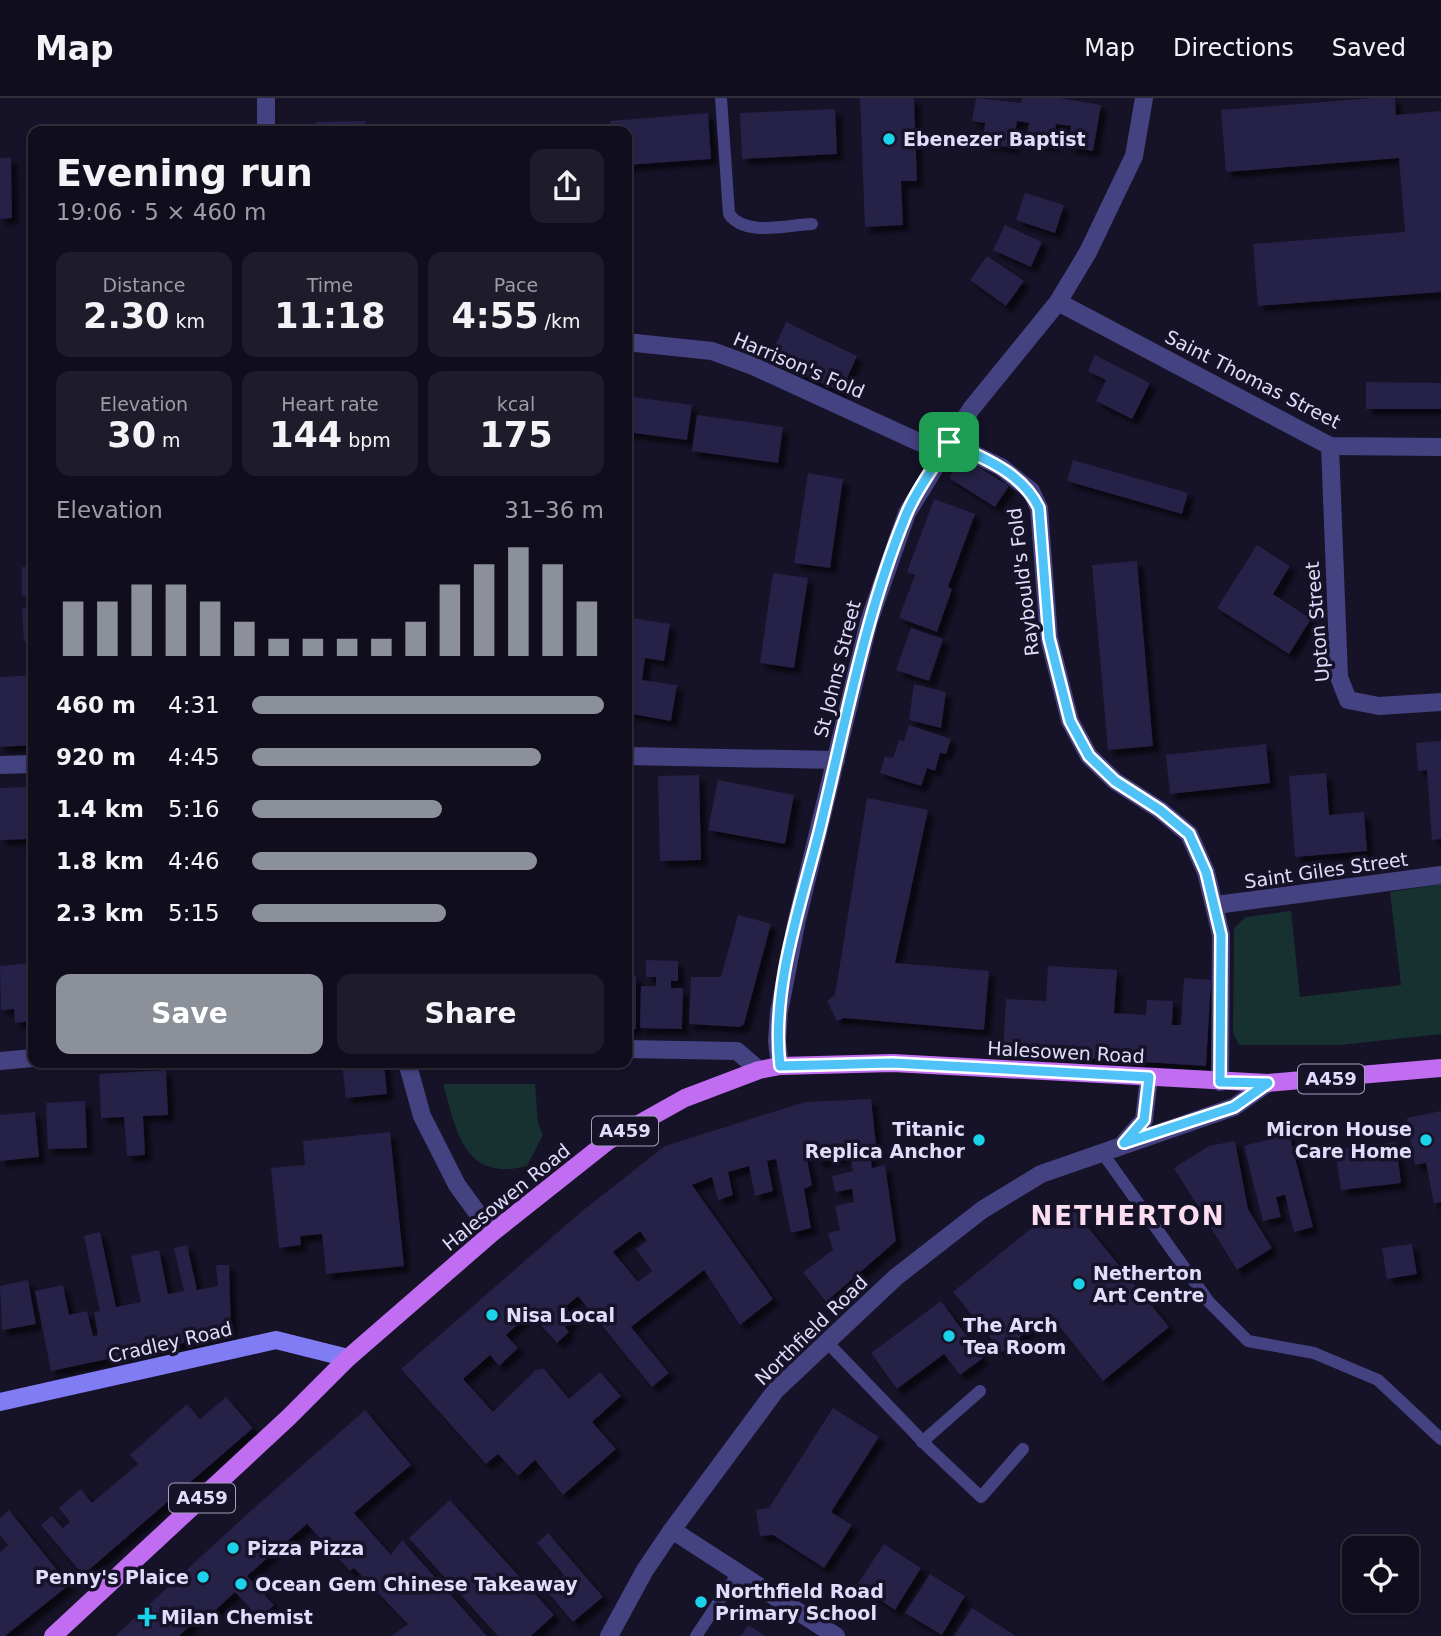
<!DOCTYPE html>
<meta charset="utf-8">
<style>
:root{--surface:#100e1d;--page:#1e1c2a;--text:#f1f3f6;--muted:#9c9ca4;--line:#302e3b;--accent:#8c9099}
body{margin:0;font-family:"DejaVu Sans",sans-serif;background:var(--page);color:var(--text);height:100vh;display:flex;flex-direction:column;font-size:26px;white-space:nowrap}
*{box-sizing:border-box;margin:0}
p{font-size:23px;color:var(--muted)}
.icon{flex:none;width:38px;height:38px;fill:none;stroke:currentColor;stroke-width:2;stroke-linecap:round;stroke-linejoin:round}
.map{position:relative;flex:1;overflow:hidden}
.details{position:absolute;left:28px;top:28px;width:604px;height:942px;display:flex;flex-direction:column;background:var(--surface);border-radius:14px;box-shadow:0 2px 5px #0004,0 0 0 2px var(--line)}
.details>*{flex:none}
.controls{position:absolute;left:1342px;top:1438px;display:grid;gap:14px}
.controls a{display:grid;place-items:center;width:77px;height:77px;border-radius:14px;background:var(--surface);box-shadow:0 2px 5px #0004,0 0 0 2px var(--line);font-size:35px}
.pin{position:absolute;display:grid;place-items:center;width:60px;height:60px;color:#fff;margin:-30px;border-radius:14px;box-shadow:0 4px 10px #0006}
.round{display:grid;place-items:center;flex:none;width:74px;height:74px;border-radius:14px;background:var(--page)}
.headline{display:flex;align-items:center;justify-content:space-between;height:119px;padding:0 28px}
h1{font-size:38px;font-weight:600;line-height:52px}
.figures{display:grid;grid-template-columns:repeat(3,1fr);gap:10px;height:119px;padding:7px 28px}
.figures div{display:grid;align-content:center;border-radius:14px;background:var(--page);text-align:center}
.figures b{font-size:35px;font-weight:600}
.figures small{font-size:19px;font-weight:400}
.figures p{font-size:19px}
.chart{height:196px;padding:14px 28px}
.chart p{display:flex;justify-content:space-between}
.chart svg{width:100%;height:126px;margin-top:7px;stroke:var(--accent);stroke-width:6}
.primary-button{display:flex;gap:14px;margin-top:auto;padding:14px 28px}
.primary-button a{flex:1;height:80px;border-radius:14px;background:var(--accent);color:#fff;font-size:28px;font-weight:600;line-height:80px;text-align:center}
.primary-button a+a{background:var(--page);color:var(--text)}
ul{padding:0 28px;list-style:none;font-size:23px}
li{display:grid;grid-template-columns:112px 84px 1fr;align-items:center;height:52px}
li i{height:18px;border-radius:9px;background:var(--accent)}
header{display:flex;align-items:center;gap:42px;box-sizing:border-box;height:98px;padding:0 35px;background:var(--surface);border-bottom:2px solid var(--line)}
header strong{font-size:33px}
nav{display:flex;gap:38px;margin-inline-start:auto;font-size:24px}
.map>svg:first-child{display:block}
</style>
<header>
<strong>Map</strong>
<nav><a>Map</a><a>Directions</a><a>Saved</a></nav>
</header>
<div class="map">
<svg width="1441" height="1538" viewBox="0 0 1441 1538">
<defs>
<filter id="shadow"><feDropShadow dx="6" dy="6" stdDeviation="2" flood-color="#0009"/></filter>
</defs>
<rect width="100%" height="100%" fill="#161227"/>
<g fill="#163130">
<path d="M1441 786V936L1341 947H1239L1233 935 1234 830 1246 819 1291 813 1300 899 1401 887 1390 794Z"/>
<path d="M443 986H535L538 1025 543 1037 527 1068C464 1084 457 1034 443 986Z"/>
</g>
<g fill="#282046" fill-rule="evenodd" filter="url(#shadow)">
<path d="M860 0H914L917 83H901L903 127 865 129Z"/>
<path d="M976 0 1021 5 1022 0H1059L1101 7 1093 53 1068 49 1071 28 1056 26 1053 48 1026 43 1029 25 1017 23 1013 50 982 45 985 25 972 23Z"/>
<path d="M1375 0H1395L1396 17 1441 13V194L1258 208 1253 146 1405 134 1399 60 1226 74 1221 12Z"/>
<path d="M835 11 837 56 742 61 740 15Z"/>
<path d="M708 15 711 61 626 67V33H611L610 23Z"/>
<path d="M365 23V33H316V24Z"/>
<path d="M0 60H11L12 120 0 121Z"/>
<path d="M1025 95 1064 107 1055 135 1016 122Z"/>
<path d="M1005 127 1042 144 1031 169 993 152Z"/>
<path d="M987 158 1024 183 1006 208 970 182Z"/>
<path d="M786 224 857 258 841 294 769 261Z"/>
<path d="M1095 257 1150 285 1132 321 1096 303 1106 282 1088 273Z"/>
<path d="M1366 284 1441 285V311H1366Z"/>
<path d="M626 298 692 307 687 342 626 334Z"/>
<path d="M697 317 783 329 778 365 692 353Z"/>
<path d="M962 359 1009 388 995 409 949 380Z"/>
<path d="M1073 362 1188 395 1182 416 1067 383Z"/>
<path d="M808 375 843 381 830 470 794 465Z"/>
<path d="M934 401 975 416 948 489 952 491 937 534 899 520 915 477 907 474Z"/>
<path d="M1257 447 1290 468 1273 496 1311 521 1289 556 1217 510Z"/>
<path d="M1137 463 1153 648 1108 652 1092 467Z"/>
<rect x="22" y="469" width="11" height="29"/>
<path d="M773 475 808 480 794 570 760 565Z"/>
<path d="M33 509V543H24L22 510Z"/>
<path d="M626 519 670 526 664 563 645 560 642 582 677 587 671 623 626 615Z"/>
<path d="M911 530 943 541 929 583 896 572Z"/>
<path d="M33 577V647L0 649V579Z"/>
<path d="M914 586 946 594 941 630 909 622Z"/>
<path d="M909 627 951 641 946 656 940 655 935 673 927 670 921 688 880 675 885 658 893 660 899 642 904 643Z"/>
<path d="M1441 643V741L1432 742 1427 672 1418 673 1416 645Z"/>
<path d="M1266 646 1270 685 1170 696 1166 657Z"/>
<path d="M1326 675 1329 717 1364 714 1367 753 1295 759 1289 678Z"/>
<path d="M699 677 701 762 660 763 658 678Z"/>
<path d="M718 682 794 697 785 746 708 732Z"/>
<path d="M33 689V768H29L28 741 0 742V690Z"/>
<path d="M867 700 928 712 895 865 989 873 984 932 844 920 837 923 827 903 835 897Z"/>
<path d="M738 817 771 826 744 926 740 929 689 926 691 879H721Z"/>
<path d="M646 862 678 863V883H671V890H683L682 931 640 930 641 888H656V879H646Z"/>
<path d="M33 865V923L15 925 14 911 1 912 0 868Z"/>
<path d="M1048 868 1117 872 1114 915 1146 917 1147 902 1173 903 1172 927H1181L1184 880 1211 882 1206 968 1003 955 1006 901 1046 903Z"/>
<rect x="626" y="878" width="10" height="53"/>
<path d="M342 964H384L387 996 346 1000Z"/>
<path d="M166 972 168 1017 143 1018 145 1057 127 1058 124 1019 101 1020 99 976Z"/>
<path d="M871 1001 877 1055H870L872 1070 885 1067 896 1143 826 1204 803 1174 833 1152 828 1135 840 1132 835 1108 854 1104 852 1091 835 1094 832 1078 853 1073 850 1058 818 1064 815 1054 806 1056 812 1087 804 1091 811 1130 791 1135 776 1061 767 1063 773 1093 755 1098 749 1068 728 1074 733 1097 718 1102 712 1079 692 1087 773 1201 740 1227 704 1172 631 1229 669 1275 652 1289 578 1198 565 1209 575 1221 565 1229 569 1234 557 1245 530 1215 506 1237 518 1250 499 1268 490 1257 463 1281 493 1314 536 1272 544 1271 569 1301 600 1274 621 1298 592 1324 616 1351 563 1397 535 1362 518 1378 498 1356 486 1366 401 1271 581 1114 665 1048 805 1004ZM640 1133 647 1143 636 1151 652 1173 638 1184 613 1154Z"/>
<path d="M85 1003 87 1050 48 1051 46 1005Z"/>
<path d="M1441 1013V1104L1434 1106 1426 1065 1415 1067 1407 1020Z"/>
<path d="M35 1014 39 1059 0 1063V1017Z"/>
<path d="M390 1034 404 1168 326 1176 322 1136 300 1138 301 1147 279 1150 271 1070 305 1067 303 1043Z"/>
<path d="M1289 1036 1313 1129 1294 1134 1285 1097 1276 1099 1281 1119 1263 1123 1244 1048Z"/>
<path d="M1235 1043 1248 1111 1272 1150 1237 1172 1174 1070 1209 1048Z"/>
<path d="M1396 1044 1401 1085 1341 1092 1335 1052Z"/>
<path d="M1066 1102 1169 1229 1103 1283 1049 1215 1002 1254 953 1194Z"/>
<path d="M100 1134 116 1209 141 1204 131 1158 159 1152 168 1196 184 1193 174 1150 187 1147 197 1192 218 1188 216 1167H229L231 1235 51 1273 35 1193 63 1187 69 1217 87 1213 93 1238 98 1237 94 1214 100 1213 84 1138Z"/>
<path d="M1412 1146 1417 1176 1387 1181 1382 1150Z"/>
<path d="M28 1182 36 1226 2 1232 0 1188Z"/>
<path d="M941 1203 983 1260 960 1277 944 1256 897 1291 871 1255Z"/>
<path d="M226 1299 253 1330 83 1477 41 1427 52 1418 63 1430 70 1424 59 1410 81 1391 92 1405 138 1366 130 1357 187 1306 200 1321Z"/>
<path d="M833 1310 879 1339 831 1414 852 1427 824 1470 773 1437 760 1438 756 1412 769 1410Z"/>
<path d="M365 1312 411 1367 354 1415 391 1457 402 1442 487 1538H392L408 1526 354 1470 350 1473 307 1426 247 1478 274 1507 260 1521 235 1494 206 1521 202 1517 179 1538H115L244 1419Z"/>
<path d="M450 1402 554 1517 531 1538H498L409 1440Z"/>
<path d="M9 1412 69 1487 5 1538H0V1454L8 1447 0 1437V1420Z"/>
<path d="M548 1435 603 1499 573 1524 546 1492 564 1477 537 1445Z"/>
<path d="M884 1446 921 1470 895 1512 857 1487Z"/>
<path d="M930 1476 965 1498 942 1537 905 1515Z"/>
<path d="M972 1510 1016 1538H954Z"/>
<path d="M748 1527 766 1538H741Z"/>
</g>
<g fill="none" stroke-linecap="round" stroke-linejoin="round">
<g stroke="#454282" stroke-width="12">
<path d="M721 0 729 116C745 139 787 127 812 126"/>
<path d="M1101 1053 1209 1204 1248 1243 1314 1255 1378 1282 1441 1341"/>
<path d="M825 1242 929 1350 981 1399 1023 1351"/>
<path d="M922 1344 980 1293"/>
<path d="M696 1538 738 1475"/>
</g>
<g stroke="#454282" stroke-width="18">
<path d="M1058 204 1330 348 1441 349"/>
<path d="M626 244 712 253 753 268 921 345 949 344 1001 369 1031 393 1039 410 1049 540 1070 623 1089 658 1115 683 1160 712 1189 736 1206 774 1221 837 1220 984"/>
<path d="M1330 348 1339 579 1348 602 1379 608 1441 604"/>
<path d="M626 658 836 662"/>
<path d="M0 667 33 666"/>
<path d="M1216 807 1441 777"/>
<path d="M626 951 737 953 759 972"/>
<path d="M0 963 33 960"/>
<path d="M780 968 777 943 779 914 796 826 869 523 907 415 971 311 1058 204 1088 154 1134 58 1144 0"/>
<path d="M672 1432 836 1538"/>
</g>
<g stroke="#454282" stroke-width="18">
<path d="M266 33V0"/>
<path d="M407 964 422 1018 457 1087 492 1135"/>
<path d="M1124 1045 1144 1022 1149 979"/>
<path d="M609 1538 645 1472 672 1432 776 1292 896 1179 982 1112 1041 1076 1234 1009 1268 985"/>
</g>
<path stroke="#807cf3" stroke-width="18" d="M0 1304 276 1242 348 1260"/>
<path stroke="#c16df1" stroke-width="18" d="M53 1538 289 1319 348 1260 492 1135 608 1043 685 1000 759 972 780 968 893 965 1268 985 1441 970"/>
</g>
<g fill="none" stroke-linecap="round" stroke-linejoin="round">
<g stroke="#fff" stroke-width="14">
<path id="route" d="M949 344C983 360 1022 374 1039 410L1049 540 1070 623 1089 658 1115 683 1160 712 1189 736 1206 774 1221 837 1220 984 1268 985 1234 1009 1124 1045 1144 1022 1149 979 892 965 780 968C771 891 800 809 819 734 845 628 864 519 906 417 916 392 935 368 949 344Z"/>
</g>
<use href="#route" stroke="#4fc3f7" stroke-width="9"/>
</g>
<g fill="#1ad3ea" stroke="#161227" stroke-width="2.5">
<circle cx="889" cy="41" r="7"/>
<circle cx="979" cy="1042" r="7"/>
<circle cx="1426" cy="1042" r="7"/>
<circle cx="1079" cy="1186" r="7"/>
<circle cx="492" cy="1217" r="7"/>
<circle cx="949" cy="1238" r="7"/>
<circle cx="233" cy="1450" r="7"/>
<circle cx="203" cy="1479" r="7"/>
<circle cx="241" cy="1486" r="7"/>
<circle cx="701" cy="1504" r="7"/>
<path d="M143.5 1508.5h7v7h7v7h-7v7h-7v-7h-7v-7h7z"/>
</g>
<g text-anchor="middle" stroke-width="7" stroke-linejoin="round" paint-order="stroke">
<g fill="#161227" stroke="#a39fbc" stroke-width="2">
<rect x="1298" y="966.5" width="66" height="29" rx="5"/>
<rect x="592" y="1018.5" width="66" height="29" rx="5"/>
<rect x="169" y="1385.5" width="66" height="29" rx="5"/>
</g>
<g font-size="18" font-weight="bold" fill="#e0dcfc">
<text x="1331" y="987">A459</text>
<text x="625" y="1039">A459</text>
<text x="202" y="1406">A459</text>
</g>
<g font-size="19" font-weight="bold" fill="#e0dcfc" stroke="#161227" text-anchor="start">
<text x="903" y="48">Ebenezer Baptist</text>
<text x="965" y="1038" text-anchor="end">Titanic<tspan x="965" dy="22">Replica Anchor</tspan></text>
<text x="1412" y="1038" text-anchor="end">Micron House<tspan x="1412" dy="22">Care Home</tspan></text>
<text x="1093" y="1182">Netherton<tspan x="1093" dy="22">Art Centre</tspan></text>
<text x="506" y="1224">Nisa Local</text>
<text x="963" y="1234">The Arch<tspan x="963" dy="22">Tea Room</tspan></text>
<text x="247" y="1457">Pizza Pizza</text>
<text x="189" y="1486" text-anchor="end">Penny's Plaice</text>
<text x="255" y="1493">Ocean Gem Chinese Takeaway</text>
<text x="715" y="1500">Northfield Road<tspan x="715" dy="22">Primary School</tspan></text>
<text x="161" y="1526">Milan Chemist</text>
</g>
<g font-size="19" fill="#e0dcfc" stroke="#161227">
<text transform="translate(799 267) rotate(23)" y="7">Harrison's Fold</text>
<text transform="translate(1253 281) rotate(27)" y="7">Saint Thomas Street</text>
<text transform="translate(1023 484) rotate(-97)" y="7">Raybould's Fold</text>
<text transform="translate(1317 524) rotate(-95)" y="7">Upton Street</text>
<text transform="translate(837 571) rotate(-76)" y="7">St Johns Street</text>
<text transform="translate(1326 772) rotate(-8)" y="7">Saint Giles Street</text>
<text transform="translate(1066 954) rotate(3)" y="7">Halesowen Road</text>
<text transform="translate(506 1099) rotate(-39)" y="7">Halesowen Road</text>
<text transform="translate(811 1232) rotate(-44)" y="7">Northfield Road</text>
<text transform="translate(170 1244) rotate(-13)" y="7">Cradley Road</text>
</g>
<g font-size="26" font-weight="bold" letter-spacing="2" fill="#fcdef1" stroke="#161227">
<text x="1128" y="1127">NETHERTON</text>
</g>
</g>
</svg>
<div class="controls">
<a><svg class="icon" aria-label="locate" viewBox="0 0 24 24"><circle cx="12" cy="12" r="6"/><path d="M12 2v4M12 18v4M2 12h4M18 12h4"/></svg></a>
</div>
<div class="pin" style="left:949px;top:344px;background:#1e9e55"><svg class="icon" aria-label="arrive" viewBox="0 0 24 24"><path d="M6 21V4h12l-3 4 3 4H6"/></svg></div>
<section class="details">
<div class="headline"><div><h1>Evening run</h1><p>19:06 · 5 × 460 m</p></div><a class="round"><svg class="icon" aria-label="share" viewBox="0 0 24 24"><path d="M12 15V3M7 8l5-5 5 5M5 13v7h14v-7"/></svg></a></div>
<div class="figures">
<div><p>Distance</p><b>2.30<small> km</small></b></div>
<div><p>Time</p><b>11:18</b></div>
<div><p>Pace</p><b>4:55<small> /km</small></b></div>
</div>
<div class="figures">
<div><p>Elevation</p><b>30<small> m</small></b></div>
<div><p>Heart rate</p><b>144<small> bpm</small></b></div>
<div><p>kcal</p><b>175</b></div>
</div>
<div class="chart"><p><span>Elevation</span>31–36 m</p>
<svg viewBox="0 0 160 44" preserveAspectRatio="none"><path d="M5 44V25M15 44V25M25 44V19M35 44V19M45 44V25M55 44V32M65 44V38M75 44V38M85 44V38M95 44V38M105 44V32M115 44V19M125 44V12M135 44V6M145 44V12M155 44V25"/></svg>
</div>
<ul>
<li><b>460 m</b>4:31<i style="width:100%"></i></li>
<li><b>920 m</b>4:45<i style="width:82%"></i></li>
<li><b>1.4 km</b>5:16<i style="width:54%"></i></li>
<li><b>1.8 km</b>4:46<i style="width:81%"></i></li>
<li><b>2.3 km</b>5:15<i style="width:55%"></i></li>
</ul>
<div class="primary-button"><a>Save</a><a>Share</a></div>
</section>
</div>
